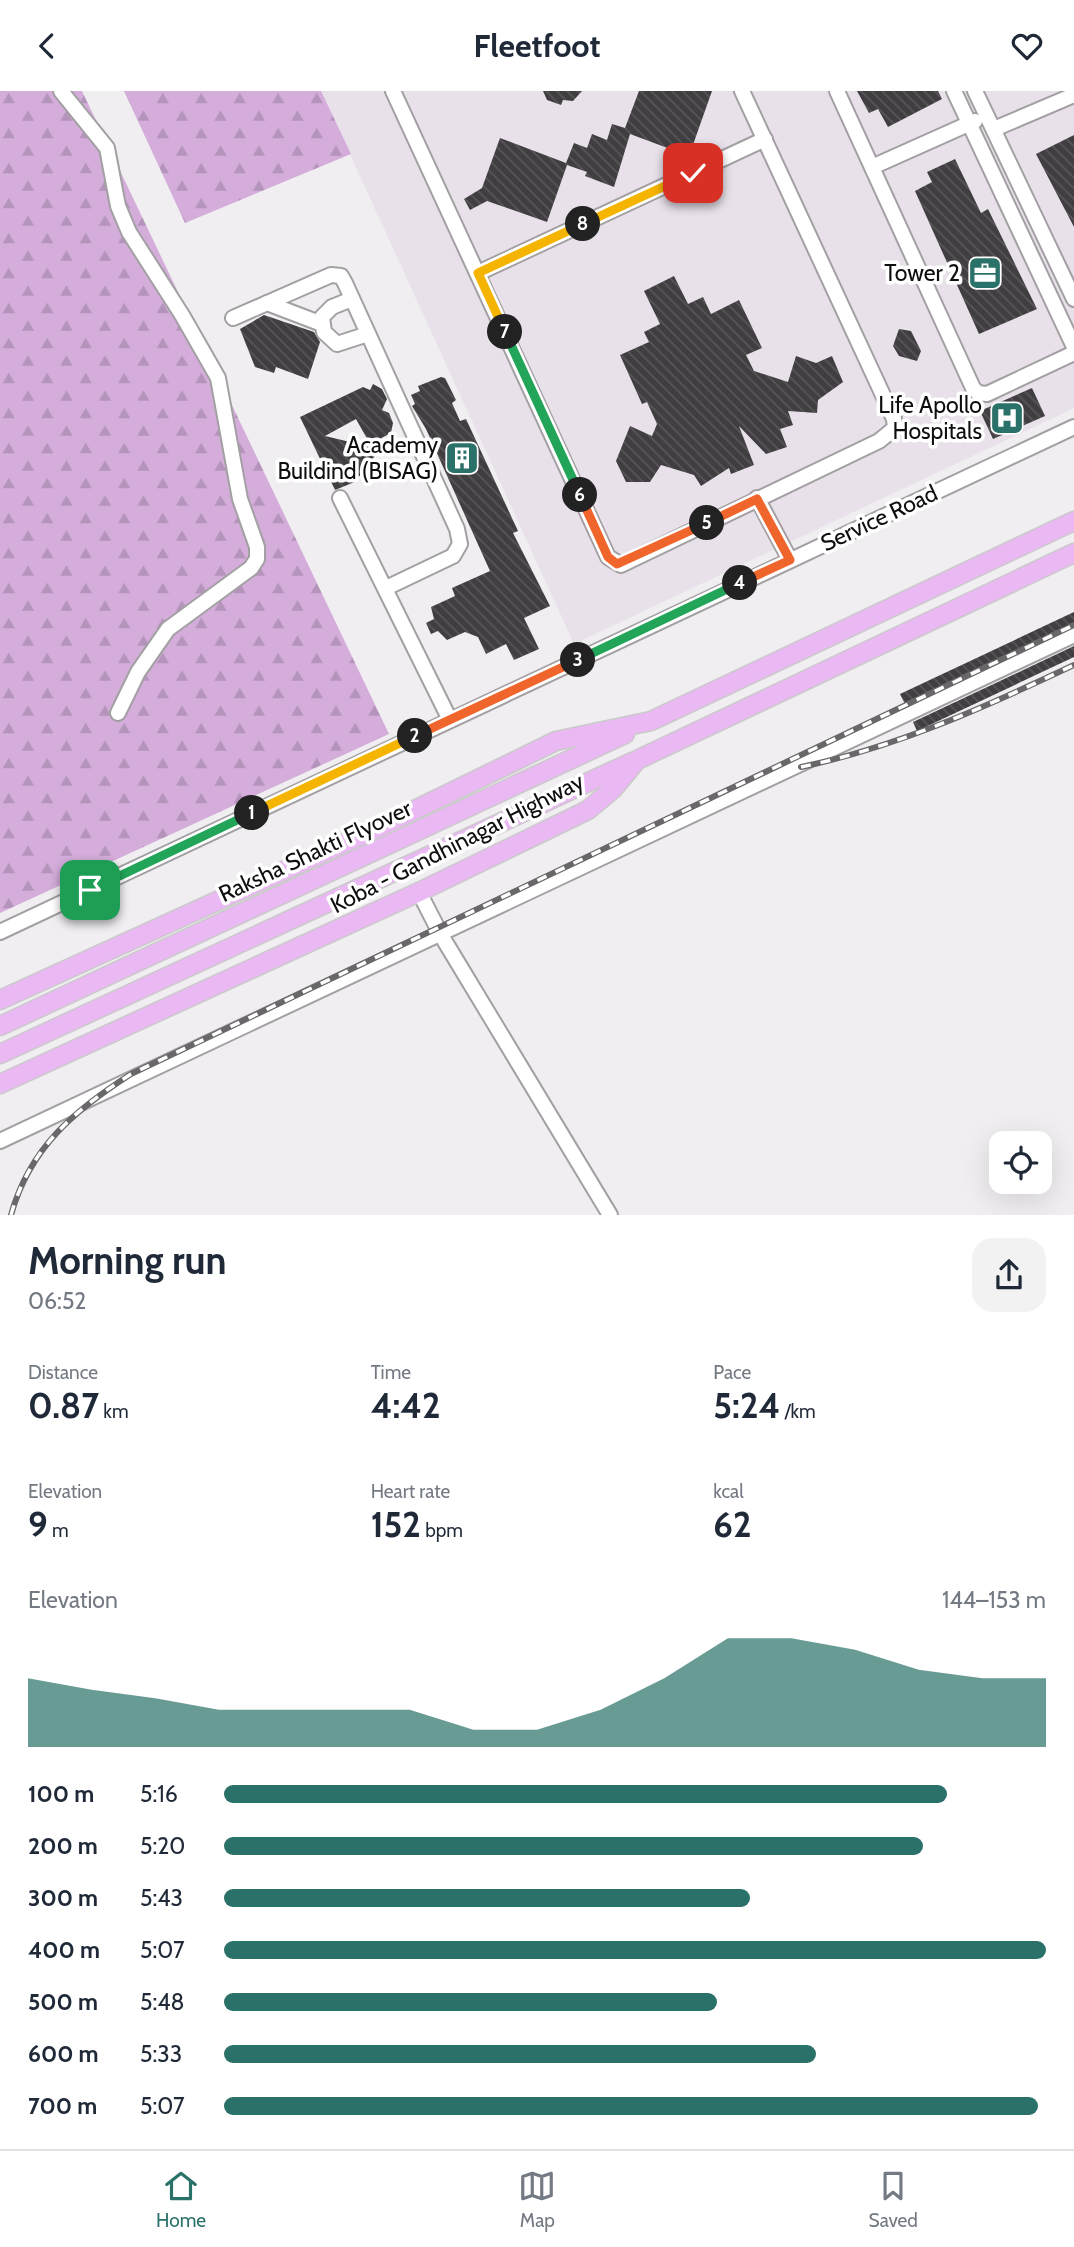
<!DOCTYPE html>
<meta charset="utf-8">
<style>
:root{--surface:#fff;--page:#f2f2f3;--text:#1f2937;--muted:#747a83;--line:#e0e1e3;--accent:#2a7169}
body{margin:0;font-family:Cabin,sans-serif;background:var(--page);color:var(--text);height:100vh;display:flex;flex-direction:column;font-size:26px;white-space:nowrap}
*{box-sizing:border-box;margin:0}
p{font-size:23px;color:var(--muted)}
.icon{flex:none;width:38px;height:38px;fill:none;stroke:currentColor;stroke-width:2;stroke-linecap:round;stroke-linejoin:round}
.map{position:relative;height:1124px;overflow:hidden}
.details{display:flex;flex-direction:column;background:var(--surface);flex:1}
.details>*{flex:none}
.buttons{position:absolute;left:989px;top:1040px;display:grid;gap:14px}
.buttons a{display:grid;place-items:center;width:63px;height:63px;border-radius:14px;background:var(--surface);box-shadow:0 7px 28px #0002;font-size:35px}
.pin{position:absolute;display:grid;place-items:center;width:60px;height:60px;color:#fff;margin:-30px;border-radius:14px;box-shadow:0 4px 10px #0006}
.km{position:absolute;width:35px;height:35px;margin:-18px;border-radius:50%;background:#222;color:#fff;font-size:19px;line-height:35px;text-align:center}
.round{display:grid;place-items:center;flex:none;width:74px;height:74px;border-radius:21px;background:var(--page)}
.summary{display:flex;align-items:center;justify-content:space-between;height:119px;padding:0 28px}
h1{font-size:38px;font-weight:700;line-height:52px}
.stats{display:grid;grid-template-columns:repeat(3,1fr);gap:10px;height:119px;padding:7px 28px}
.stats div{display:grid;align-content:center}
.stats b{font-size:35px;font-weight:700}
.stats small{font-size:19px;font-weight:400}
.stats p{font-size:19px}
.chart{height:196px;padding:14px 28px}
.chart p{display:flex;justify-content:space-between}
.chart svg{width:100%;height:126px;margin-top:7px;fill:var(--accent);opacity:.7}
ul{padding:0 28px;list-style:none;font-size:23px}
li{display:grid;grid-template-columns:112px 84px 1fr;align-items:center;height:52px}
li i{height:18px;border-radius:9px;background:var(--accent)}
header{display:flex;justify-content:space-between;align-items:center;height:91px;padding:0 28px;background:var(--surface);font-size:32px;font-weight:700}
.dock{display:flex;justify-content:space-around;align-items:center;height:98px;border-top:2px solid var(--line);background:var(--surface);font-size:19px;color:var(--muted)}
.dock a{display:grid;justify-items:center;gap:4px}
.dock .active{color:var(--accent)}
.map>svg:first-child{display:block}
</style>
<header><svg class="icon" aria-label="back" viewBox="0 0 24 24"><path d="M15 5l-7 7 7 7"/></svg>Fleetfoot<svg class="icon" aria-label="heart" viewBox="0 0 24 24"><path d="M12 20l-8-8c-3-5 5-10 8-4 3-6 11-1 8 4z"/></svg></header>
<div class="map">
<svg width="1074" height="1124" viewBox="0 0 1074 1124">
<defs>
<pattern id="forest-firs" width="22" height="20" patternUnits="userSpaceOnUse" patternTransform="scale(1.75)"><rect width="22" height="20" fill="#d4addb"/><path d="M5 1l3.5 6h-7zM16 11l3.5 6h-7z" fill="#b594bb"/></pattern>
<pattern id="building-back-hatch" width="6" height="6" patternUnits="userSpaceOnUse" patternTransform="scale(1.75)"><rect width="6" height="6" fill="#403e40"/><path d="M-1 5l2 2M0 0l6 6M5-1l2 2" fill="none" stroke="#585658"/></pattern>
</defs>
<rect width="100%" height="100%" fill="#f0eef1"/>
<path fill="#e8e1ea" d="M321 0H1074V317L574 553Z"/>
<g fill="url(#forest-firs)">
<path d="M0 0H82L389 643 0 822Z"/>
<path d="M124 0H321L351 63 185 132Z"/>
</g>
<g fill="url(#building-back-hatch)">
<path d="M543 0H582L573 10 563 9 561 14 547 9Z"/>
<path d="M639 0H712L689 65 630 43 614 96 585 85 587 81 567 74 547 131 487 110 470 119 464 108 482 97 500 47 566 72 574 52 587 57 592 43 607 49 612 33 625 37Z"/>
<path d="M857 0H938L942 8 888 36 878 18 869 22Z"/>
<path d="M1074 44V136L1036 63Z"/>
<path d="M955 68 981 122 988 118 1037 218 979 243 915 100 932 91 927 81Z"/>
<path d="M674 185 688 213 703 206 711 223 739 209 762 257 746 264 754 280 788 291 796 265 816 272 832 265 843 291 818 309 817 322 788 320 793 334 780 338 787 356 766 363 739 335 754 374 731 383 729 377 701 395 694 384 661 374 650 391H626L616 370 630 335 652 345 657 333 647 311 642 313 620 264 649 251 644 241 660 233 644 200Z"/>
<path d="M264 224 314 241 320 251 308 288 276 276 274 282 255 276 240 238Z"/>
<path d="M899 238 911 240 921 260 917 270 899 265 893 255Z"/>
<path d="M441 286 445 287 456 309 452 312 460 330 466 328 518 440 513 442 550 515 524 527 539 558 514 569 506 553 486 563 478 546 465 541 447 549 438 540 431 543 426 532 434 528 431 516 455 505 452 497 490 480 426 338 412 315 415 313 411 304 420 300 418 295Z"/>
<path d="M373 293 382 298 387 308 382 319 389 322 393 332 391 342 370 353 356 328 325 345 371 356 375 365 365 376 368 381 355 387 357 390 335 399 300 326 363 296 370 299Z"/>
<path d="M1032 297 1045 325 993 348 980 320Z"/>
<path d="M1074 521V534L905 613 900 603Z"/>
<path d="M1074 555V566L917 640 913 631Z"/>
</g>
<g fill="none" stroke-linecap="round" stroke-linejoin="round">
<g stroke="#a3a0a3" stroke-width="18">
<g id="minor">
<path d="M61 0 107 57 118 115 129 141 182 224 218 287 240 408 257 456V468L251 477 168 538 138 581 118 622"/>
<path d="M393 0 608 466 621 474 879 350 895 337 894 328 742 0"/>
<path d="M837 0 973 297 978 302 987 303 1074 262"/>
<path d="M954 0 1074 256"/>
<path d="M975 0 1074 208"/>
<path d="M994 38 1074 4"/>
<path d="M872 76 975 30"/>
<path d="M478 182 765 48"/>
<path d="M352 208 332 216 322 226 324 241 337 253 368 243"/>
<path d="M267 212 322 233"/>
<path d="M233 227 331 184 341 185 345 192 457 438 460 453 453 465 386 497"/>
<path d="M340 407 450 629"/>
<path d="M757 407 790 469"/>
<path d="M419 801 441 844 610 1124"/>
<path d="M0 841 1074 336"/>
<path d="M0 1050 1074 544"/>
</g>
</g>
<g stroke="#cacaca" stroke-width="21">
<g id="major">
<path d="M0 909 384 734 556 650 651 630 1074 430"/>
<path d="M0 935 625 643"/>
<path d="M0 963 632 671"/>
<path d="M0 993 419 801 588 719 613 698 637 669 1074 462"/>
</g>
</g>
<use href="#minor" stroke="#fff" stroke-width="14"/>
<use href="#major" stroke="#eab8f3" stroke-width="18"/>
<g stroke="#696769" stroke-width="6">
<g id="rail">
<path d="M801 676C897 656 985 616 1074 574"/>
<path d="M11 1124C30 1056 75 1019 131 983L1074 534"/>
</g>
</g>
<use href="#rail" stroke="#fff" stroke-width="3.5" stroke-dasharray="10" stroke-linecap="butt"/>
</g>
<g fill="none" stroke-linecap="round" stroke-linejoin="round">
<g stroke="#fff" stroke-width="14">
<path id="split-1" d="M90 799 252 722"/>
</g>
<g stroke="#fff" stroke-width="14">
<path id="split-2" d="M252 722 415 645"/>
</g>
<g stroke="#fff" stroke-width="14">
<path id="split-3" d="M415 645 578 569"/>
</g>
<g stroke="#fff" stroke-width="14">
<path id="split-4" d="M578 569 740 492"/>
</g>
<g stroke="#fff" stroke-width="14">
<path id="split-5" d="M707 432 757 408 790 469 740 492"/>
</g>
<g stroke="#fff" stroke-width="14">
<path id="split-6" d="M580 404 608 466 617 473 707 432"/>
</g>
<g stroke="#fff" stroke-width="14">
<path id="split-7" d="M505 241 580 404"/>
</g>
<g stroke="#fff" stroke-width="14">
<path id="split-8" d="M505 241 478 182 583 133"/>
</g>
<g stroke="#fff" stroke-width="14">
<path id="split-9" d="M583 133 693 82"/>
</g>
<use href="#split-1" stroke="#22a559" stroke-width="9"/>
<use href="#split-2" stroke="#f5b400" stroke-width="9"/>
<use href="#split-3" stroke="#f0652b" stroke-width="9"/>
<use href="#split-4" stroke="#22a559" stroke-width="9"/>
<use href="#split-5" stroke="#f0652b" stroke-width="9"/>
<use href="#split-6" stroke="#f0652b" stroke-width="9"/>
<use href="#split-7" stroke="#22a559" stroke-width="9"/>
<use href="#split-8" stroke="#f5b400" stroke-width="9"/>
<use href="#split-9" stroke="#f5b400" stroke-width="9"/>
</g>
<defs>
<g id="office-square" transform="scale(1.75)"><rect x="-9" y="-9" width="18" height="18" rx="4" fill="#2a7169" stroke="#fff"/><path d="M-6-3h4V-5.5h4V-3h4V5H-6ZM-1-4.5V-3h2v-1.5ZM-6 0V1H6V0Z" fill="#fff"/></g>
<g id="hospital-square" transform="scale(1.75)"><rect x="-9" y="-9" width="18" height="18" rx="4" fill="#2a7169" stroke="#fff"/><path d="M-5-5h3v3.5h4V-5h3V5h-3V1.5h-4V5h-3Z" fill="#fff"/></g>
<g id="building-square" transform="scale(1.75)"><rect x="-9" y="-9" width="18" height="18" rx="4" fill="#2a7169" stroke="#fff"/><path d="M-4-6H4V6H1V3H-1V6H-4ZM-2.5-4.3h1.7v1.8h-1.7ZM.8-4.3h1.7v1.8H.8ZM-2.5-1h1.7V.8h-1.7ZM.8-1h1.7V.8H.8Z" fill="#fff"/></g>
</defs>
<g fill-rule="evenodd">
<use href="#office-square" x="985" y="182"/>
<use href="#hospital-square" x="1007" y="327"/>
<use href="#building-square" x="462" y="367"/>
</g>
<g text-anchor="middle" stroke-width="7" stroke-linejoin="round" paint-order="stroke">
<g font-size="23" fill="#0f0e0f" stroke="#fff" text-anchor="end">
<text x="960" y="190">Tower 2</text>
<text x="982" y="322">Life Apollo<tspan x="982" dy="26">Hospitals</tspan></text>
<text x="438" y="362">Academy<tspan x="438" dy="26">Buildind (BISAG)</tspan></text>
</g>
<g font-size="23" fill="#0f0e0f" stroke="#fff">
<text transform="translate(879 427) rotate(-25)" y="8">Service Road</text>
<text transform="translate(457 752) rotate(-27)" y="8">Koba - Gandhinagar Highway</text>
<text transform="translate(315 760) rotate(-25)" y="8">Raksha Shakti Flyover</text>
</g>
</g>
</svg>
<div class="buttons">
<a><svg class="icon" aria-label="locate" viewBox="0 0 24 24"><circle cx="12" cy="12" r="6"/><path d="M12 2v4M12 18v4M2 12h4M18 12h4"/></svg></a>
</div>
<div class="pin" style="left:90px;top:799px;background:#1e9e55"><svg class="icon" aria-label="arrive" viewBox="0 0 24 24"><path d="M6 21V4h12l-3 4 3 4H6"/></svg></div>
<div class="pin" style="left:693px;top:82px;background:#d93025"><svg class="icon" aria-label="check" viewBox="0 0 24 24"><path d="M5 12l5 5 9-10"/></svg></div>
<b class="km" style="left:252px;top:722px">1</b>
<b class="km" style="left:415px;top:645px">2</b>
<b class="km" style="left:578px;top:569px">3</b>
<b class="km" style="left:740px;top:492px">4</b>
<b class="km" style="left:707px;top:432px">5</b>
<b class="km" style="left:580px;top:404px">6</b>
<b class="km" style="left:505px;top:241px">7</b>
<b class="km" style="left:583px;top:133px">8</b>
</div>
<section class="details">
<div class="summary"><div><h1>Morning run</h1><p>06:52</p></div><a class="round"><svg class="icon" aria-label="share" viewBox="0 0 24 24"><path d="M12 15V3M7 8l5-5 5 5M5 13v7h14v-7"/></svg></a></div>
<div class="stats">
<div><p>Distance</p><b>0.87<small> km</small></b></div>
<div><p>Time</p><b>4:42</b></div>
<div><p>Pace</p><b>5:24<small> /km</small></b></div>
</div>
<div class="stats">
<div><p>Elevation</p><b>9<small> m</small></b></div>
<div><p>Heart rate</p><b>152<small> bpm</small></b></div>
<div><p>kcal</p><b>62</b></div>
</div>
<div class="chart"><p><span>Elevation</span>144–153 m</p>
<svg viewBox="0 0 160 44" preserveAspectRatio="none"><path d="M0 44V20L10 24L20 27L30 31L40 31L50 31L60 31L70 38L80 38L90 31L100 20L110 6L120 6L130 10L140 17L150 20L160 20V44z"/></svg>
</div>
<ul>
<li><b>100 m</b>5:16<i style="width:88%"></i></li>
<li><b>200 m</b>5:20<i style="width:85%"></i></li>
<li><b>300 m</b>5:43<i style="width:64%"></i></li>
<li><b>400 m</b>5:07<i style="width:100%"></i></li>
<li><b>500 m</b>5:48<i style="width:60%"></i></li>
<li><b>600 m</b>5:33<i style="width:72%"></i></li>
<li><b>700 m</b>5:07<i style="width:99%"></i></li>
</ul>
</section>
<nav class="dock">
<a class="active"><svg class="icon" aria-label="home" viewBox="0 0 24 24"><path d="M3 11l9-7 9 7M6 9v11h12V9"/></svg>Home</a>
<a><svg class="icon" aria-label="map" viewBox="0 0 24 24"><path d="M3 6l6-2 6 2 6-2v14l-6 2-6-2-6 2zM9 4v14M15 6v14"/></svg>Map</a>
<a><svg class="icon" aria-label="saved" viewBox="0 0 24 24"><path d="M7 4h10v16l-5-4-5 4z"/></svg>Saved</a>
</nav>
